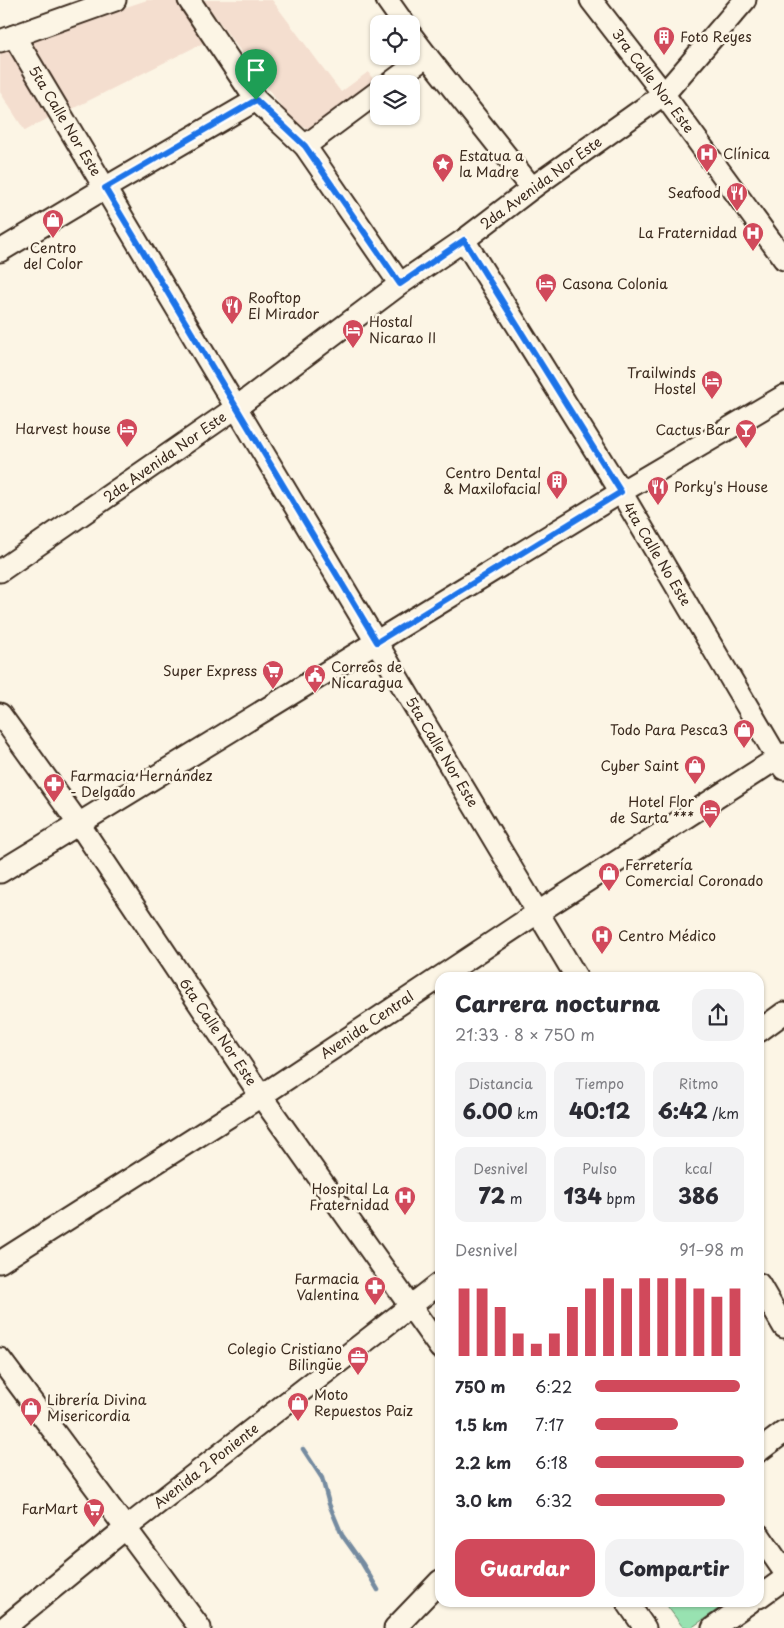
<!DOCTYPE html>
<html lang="es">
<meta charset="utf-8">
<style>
:root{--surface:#fff;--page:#f2f2f3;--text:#2b2b33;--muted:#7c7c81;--accent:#d1495b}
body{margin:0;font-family:"Playpen Sans",sans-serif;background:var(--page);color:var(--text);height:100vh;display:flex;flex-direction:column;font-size:19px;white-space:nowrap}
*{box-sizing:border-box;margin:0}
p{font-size:16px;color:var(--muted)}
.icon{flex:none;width:28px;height:28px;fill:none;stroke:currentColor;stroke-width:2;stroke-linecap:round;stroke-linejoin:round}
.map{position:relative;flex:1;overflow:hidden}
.panel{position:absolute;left:435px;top:972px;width:329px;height:635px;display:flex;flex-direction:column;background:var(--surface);border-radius:15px;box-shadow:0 1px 4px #0004}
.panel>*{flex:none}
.controls{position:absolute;left:370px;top:15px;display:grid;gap:10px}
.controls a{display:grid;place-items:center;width:50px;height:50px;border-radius:10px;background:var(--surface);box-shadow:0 1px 4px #0004;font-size:25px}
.pin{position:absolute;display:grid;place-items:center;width:42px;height:42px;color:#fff;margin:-51px -21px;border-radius:50% 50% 50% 0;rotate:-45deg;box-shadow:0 0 5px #0007}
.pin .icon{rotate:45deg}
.round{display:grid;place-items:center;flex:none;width:52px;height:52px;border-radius:15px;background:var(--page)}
.overview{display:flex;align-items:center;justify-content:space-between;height:85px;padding:0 20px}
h1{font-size:22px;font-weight:800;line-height:38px}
.figures{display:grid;grid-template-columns:repeat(3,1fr);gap:8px;height:85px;padding:5px 20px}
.figures div{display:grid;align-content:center;border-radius:12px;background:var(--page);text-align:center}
.figures b{font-size:21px;font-weight:800}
.figures small{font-size:14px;font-weight:400}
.figures p{font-size:14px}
.chart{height:140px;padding:10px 20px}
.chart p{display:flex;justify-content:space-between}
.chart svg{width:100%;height:90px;margin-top:5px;stroke:var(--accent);stroke-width:6}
.action{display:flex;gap:10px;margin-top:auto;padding:10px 20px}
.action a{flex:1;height:58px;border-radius:15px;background:var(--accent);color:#fff;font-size:20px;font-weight:800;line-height:58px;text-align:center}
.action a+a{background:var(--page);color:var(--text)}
ul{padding:0 20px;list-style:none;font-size:16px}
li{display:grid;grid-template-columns:80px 60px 1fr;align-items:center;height:38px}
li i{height:12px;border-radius:6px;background:var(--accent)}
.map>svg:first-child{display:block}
</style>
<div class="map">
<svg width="784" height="1628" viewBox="0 0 784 1628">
<rect width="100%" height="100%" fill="#fcf5e5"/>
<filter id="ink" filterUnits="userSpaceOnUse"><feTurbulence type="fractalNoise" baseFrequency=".02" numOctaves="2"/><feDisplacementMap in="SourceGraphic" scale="10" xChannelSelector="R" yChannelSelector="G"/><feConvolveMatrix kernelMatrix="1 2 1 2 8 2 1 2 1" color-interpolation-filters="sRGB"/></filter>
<g filter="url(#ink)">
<g fill="#f4decf">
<path d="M147 0H181L213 38 72 109 31 50 35 38Z"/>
<path d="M203 0H272L341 92 368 72 376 83 314 130 294 124Z"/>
<path d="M6 48 14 52 54 115 25 131 0 92V50Z"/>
</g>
<path fill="#98e2b1" stroke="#6a8668" d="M665 1603H727L691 1628 682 1626Z"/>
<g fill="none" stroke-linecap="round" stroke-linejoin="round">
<path stroke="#758ba0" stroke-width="4.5" d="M303 1449 322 1478 329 1504 342 1535 362 1563 378 1590"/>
<g stroke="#3b2a1e" stroke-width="25">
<g id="minor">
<path d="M189 0 256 100 305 146 400 284"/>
<path d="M387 0 404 24"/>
<path d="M591 0 656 84 784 259"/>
<path d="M411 35 427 56 532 188"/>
<path d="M14 36 577 978"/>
<path d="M0 41 115 0"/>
<path d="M389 84 427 56"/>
<path d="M305 146 379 91"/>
<path d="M464 240 621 492 784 769"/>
<path d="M0 251 105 188 256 100"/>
<path d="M0 571 237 407 400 284 464 240 532 188 664 94 745 0"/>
<path d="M0 714 79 824 261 1096 440 1348"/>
<path d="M0 872 621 492 784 396"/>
<path d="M759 1031 784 1013"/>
<path d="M0 1262 261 1096 537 913 784 754"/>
<path d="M759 1284 784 1327"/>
<path d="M0 1359 200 1628"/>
<path d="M759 1451 784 1432"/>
<path d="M759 1535 784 1571"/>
<path d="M759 1597 784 1579"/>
<path d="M627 1602 645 1628"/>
<path d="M4 1628 126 1528 440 1283"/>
<path d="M395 1628 440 1581"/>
<path d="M713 1628 750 1602"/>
</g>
</g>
<use href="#minor" stroke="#fcf5e5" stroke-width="21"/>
</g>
</g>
<g fill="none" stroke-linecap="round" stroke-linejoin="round" filter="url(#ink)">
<g stroke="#fff" stroke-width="10">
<path id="route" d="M256 100 305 146 400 284 464 240 621 492 377 642 105 188Z"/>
</g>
<use href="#route" stroke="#1a73e8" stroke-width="6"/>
</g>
<defs>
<g id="building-pin" transform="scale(1.125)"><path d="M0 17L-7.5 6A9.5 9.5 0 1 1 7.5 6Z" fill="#d1495b" stroke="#fcf5e5"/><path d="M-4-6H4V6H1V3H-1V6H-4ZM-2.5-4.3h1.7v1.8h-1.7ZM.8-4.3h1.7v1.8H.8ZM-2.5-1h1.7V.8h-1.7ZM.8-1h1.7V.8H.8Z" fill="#fff"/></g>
<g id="hospital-pin" transform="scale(1.125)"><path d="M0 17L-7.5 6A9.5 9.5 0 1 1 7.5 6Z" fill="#d1495b" stroke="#fcf5e5"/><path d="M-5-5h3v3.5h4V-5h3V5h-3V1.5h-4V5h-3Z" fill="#fff"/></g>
<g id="sight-pin" transform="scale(1.125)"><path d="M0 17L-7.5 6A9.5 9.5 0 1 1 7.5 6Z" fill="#d1495b" stroke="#fcf5e5"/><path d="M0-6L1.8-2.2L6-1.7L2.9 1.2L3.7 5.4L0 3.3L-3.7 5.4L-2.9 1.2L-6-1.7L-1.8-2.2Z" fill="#fff"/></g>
<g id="restaurant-pin" transform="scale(1.125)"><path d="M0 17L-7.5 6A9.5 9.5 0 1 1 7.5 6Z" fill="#d1495b" stroke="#fcf5e5"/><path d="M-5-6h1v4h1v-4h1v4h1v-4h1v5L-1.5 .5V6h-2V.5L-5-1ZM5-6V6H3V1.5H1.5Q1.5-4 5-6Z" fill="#fff"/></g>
<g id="shop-pin" transform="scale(1.125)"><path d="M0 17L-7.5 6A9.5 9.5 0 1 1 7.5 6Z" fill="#d1495b" stroke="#fcf5e5"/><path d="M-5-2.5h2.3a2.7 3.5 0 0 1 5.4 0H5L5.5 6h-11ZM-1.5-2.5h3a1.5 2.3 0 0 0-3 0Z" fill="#fff"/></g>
<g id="hotel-pin" transform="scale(1.125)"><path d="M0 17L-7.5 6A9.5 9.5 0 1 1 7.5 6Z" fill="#d1495b" stroke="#fcf5e5"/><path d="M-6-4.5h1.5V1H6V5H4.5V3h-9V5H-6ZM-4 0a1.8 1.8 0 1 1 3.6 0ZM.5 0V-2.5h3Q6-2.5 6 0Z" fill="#fff"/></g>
<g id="bar-pin" transform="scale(1.125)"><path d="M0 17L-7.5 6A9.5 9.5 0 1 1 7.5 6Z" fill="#d1495b" stroke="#fcf5e5"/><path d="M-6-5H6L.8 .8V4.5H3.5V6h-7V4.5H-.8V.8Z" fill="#fff"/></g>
<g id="supermarket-pin" transform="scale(1.125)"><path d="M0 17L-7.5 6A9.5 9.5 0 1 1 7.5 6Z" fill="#d1495b" stroke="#fcf5e5"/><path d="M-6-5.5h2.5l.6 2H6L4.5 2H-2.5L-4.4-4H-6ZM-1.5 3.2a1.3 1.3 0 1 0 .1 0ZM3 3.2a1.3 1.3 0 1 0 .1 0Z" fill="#fff"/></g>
<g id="civic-pin" transform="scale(1.125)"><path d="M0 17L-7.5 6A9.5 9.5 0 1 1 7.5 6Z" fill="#d1495b" stroke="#fcf5e5"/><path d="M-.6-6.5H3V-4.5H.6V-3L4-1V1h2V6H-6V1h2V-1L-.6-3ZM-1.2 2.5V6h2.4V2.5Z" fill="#fff"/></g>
<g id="pharmacy-pin" transform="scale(1.125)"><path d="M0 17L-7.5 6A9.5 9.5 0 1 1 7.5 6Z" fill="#d1495b" stroke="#fcf5e5"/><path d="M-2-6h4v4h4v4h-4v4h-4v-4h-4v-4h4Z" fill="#fff"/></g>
<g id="office-pin" transform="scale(1.125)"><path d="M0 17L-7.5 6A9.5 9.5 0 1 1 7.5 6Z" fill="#d1495b" stroke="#fcf5e5"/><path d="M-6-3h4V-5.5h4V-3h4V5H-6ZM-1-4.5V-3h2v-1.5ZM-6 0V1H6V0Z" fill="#fff"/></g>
</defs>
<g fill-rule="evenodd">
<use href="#building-pin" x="664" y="37"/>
<use href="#hospital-pin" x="707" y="154"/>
<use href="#sight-pin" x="443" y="164"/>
<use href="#restaurant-pin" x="737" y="193"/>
<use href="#shop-pin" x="53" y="220"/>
<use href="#hospital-pin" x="753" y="233"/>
<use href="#hotel-pin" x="546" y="284"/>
<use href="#restaurant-pin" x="232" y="306"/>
<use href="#hotel-pin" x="353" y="330"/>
<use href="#hotel-pin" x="712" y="381"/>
<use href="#hotel-pin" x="127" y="429"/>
<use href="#bar-pin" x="746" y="430"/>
<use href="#building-pin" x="557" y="481"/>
<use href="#restaurant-pin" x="658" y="487"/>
<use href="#supermarket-pin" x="273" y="671"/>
<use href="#civic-pin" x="315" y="675"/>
<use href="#shop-pin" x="744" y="730"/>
<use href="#shop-pin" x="695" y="766"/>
<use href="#pharmacy-pin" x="54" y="784"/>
<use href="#hotel-pin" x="710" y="810"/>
<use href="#shop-pin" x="609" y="873"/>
<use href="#hospital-pin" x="602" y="936"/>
<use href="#hospital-pin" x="405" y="1197"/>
<use href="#pharmacy-pin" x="375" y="1287"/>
<use href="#office-pin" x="358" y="1357"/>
<use href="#shop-pin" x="298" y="1403"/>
<use href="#shop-pin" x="31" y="1408"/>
<use href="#supermarket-pin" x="94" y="1509"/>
</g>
<g text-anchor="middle" stroke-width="5" stroke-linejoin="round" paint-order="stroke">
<g font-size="14" fill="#3b2a1e" stroke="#fcf5e5" text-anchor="end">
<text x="680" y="42" text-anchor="start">Foto Reyes</text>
<text x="723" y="159" text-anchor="start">Clínica</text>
<text x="459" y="161" text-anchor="start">Estatua a<tspan x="459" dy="16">la Madre</tspan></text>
<text x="721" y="198">Seafood</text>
<text x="737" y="238">La Fraternidad</text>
<text x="53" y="253" text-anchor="middle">Centro<tspan x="53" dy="16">del Color</tspan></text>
<text x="562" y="289" text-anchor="start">Casona Colonia</text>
<text x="248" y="303" text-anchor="start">Rooftop<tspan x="248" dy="16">El Mirador</tspan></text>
<text x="369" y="327" text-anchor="start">Hostal<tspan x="369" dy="16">Nicarao II</tspan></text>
<text x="696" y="378">Trailwinds<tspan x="696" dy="16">Hostel</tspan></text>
<text x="111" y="434">Harvest house</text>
<text x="730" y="435">Cactus Bar</text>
<text x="541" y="478">Centro Dental<tspan x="541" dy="16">&amp; Maxilofacial</tspan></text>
<text x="674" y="492" text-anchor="start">Porky's House</text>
<text x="331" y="672" text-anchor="start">Correos de<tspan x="331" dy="16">Nicaragua</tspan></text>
<text x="257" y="676">Super Express</text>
<text x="728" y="735">Todo Para Pesca3</text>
<text x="679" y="771">Cyber Saint</text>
<text x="70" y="781" text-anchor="start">Farmacia Hernández<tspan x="70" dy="16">- Delgado</tspan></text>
<text x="694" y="807">Hotel Flor<tspan x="694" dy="16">de Sarta ***</tspan></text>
<text x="625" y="870" text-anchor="start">Ferretería<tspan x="625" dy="16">Comercial Coronado</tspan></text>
<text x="618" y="941" text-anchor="start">Centro Médico</text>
<text x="389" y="1194">Hospital La<tspan x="389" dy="16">Fraternidad</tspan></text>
<text x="359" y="1284">Farmacia<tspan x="359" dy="16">Valentina</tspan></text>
<text x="342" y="1354">Colegio Cristiano<tspan x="342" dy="16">Bilingüe</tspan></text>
<text x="314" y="1400" text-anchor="start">Moto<tspan x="314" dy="16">Repuestos Paiz</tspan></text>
<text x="47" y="1405" text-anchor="start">Librería Divina<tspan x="47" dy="16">Misericordia</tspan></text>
<text x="78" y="1514">FarMart</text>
</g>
<g font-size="14" fill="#3b2a1e" stroke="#fcf5e5">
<text transform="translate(653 81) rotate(53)" y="5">3ra Calle Nor Este</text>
<text transform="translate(65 121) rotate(59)" y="5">5ta Calle Nor Este</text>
<text transform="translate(541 183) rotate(-36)" y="5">2da Avenida Nor Este</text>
<text transform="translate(165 457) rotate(-35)" y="5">2da Avenida Nor Este</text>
<text transform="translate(657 554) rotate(59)" y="5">4ta Calle No Este</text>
<text transform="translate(442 752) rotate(59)" y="5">5ta Calle Nor Este</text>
<text transform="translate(367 1025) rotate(-34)" y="5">Avenida Central</text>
<text transform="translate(218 1032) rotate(56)" y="5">6ta Calle Nor Este</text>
<text transform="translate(206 1466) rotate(-38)" y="5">Avenida 2 Poniente</text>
</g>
</g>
</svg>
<div class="controls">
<a><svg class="icon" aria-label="locate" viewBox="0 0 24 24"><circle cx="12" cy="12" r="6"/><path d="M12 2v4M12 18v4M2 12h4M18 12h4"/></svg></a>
<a><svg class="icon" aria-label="layers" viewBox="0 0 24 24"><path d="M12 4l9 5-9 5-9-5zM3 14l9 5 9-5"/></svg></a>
</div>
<div class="pin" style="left:256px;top:100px;background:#1e9e55"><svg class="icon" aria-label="arrive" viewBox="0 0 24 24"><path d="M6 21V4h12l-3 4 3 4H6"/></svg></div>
<section class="panel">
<div class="overview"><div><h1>Carrera nocturna</h1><p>21:33 · 8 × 750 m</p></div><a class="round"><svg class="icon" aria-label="share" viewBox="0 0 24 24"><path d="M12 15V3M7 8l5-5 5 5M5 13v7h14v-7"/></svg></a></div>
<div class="figures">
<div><p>Distancia</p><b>6.00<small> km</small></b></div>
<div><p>Tiempo</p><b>40:12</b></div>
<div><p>Ritmo</p><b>6:42<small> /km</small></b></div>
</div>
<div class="figures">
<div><p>Desnivel</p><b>72<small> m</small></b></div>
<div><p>Pulso</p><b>134<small> bpm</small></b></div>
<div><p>kcal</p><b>386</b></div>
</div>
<div class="chart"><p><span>Desnivel</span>91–98 m</p>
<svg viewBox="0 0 160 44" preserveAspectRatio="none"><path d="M5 44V11M15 44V11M25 44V20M35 44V33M45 44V38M55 44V33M65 44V20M75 44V11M85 44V6M95 44V11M105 44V6M115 44V6M125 44V6M135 44V11M145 44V15M155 44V11"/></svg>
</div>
<ul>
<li><b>750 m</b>6:22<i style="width:97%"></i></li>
<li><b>1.5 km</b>7:17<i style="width:56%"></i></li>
<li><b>2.2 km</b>6:18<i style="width:100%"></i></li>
<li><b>3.0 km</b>6:32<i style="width:87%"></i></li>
</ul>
<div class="action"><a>Guardar</a><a>Compartir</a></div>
</section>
</div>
